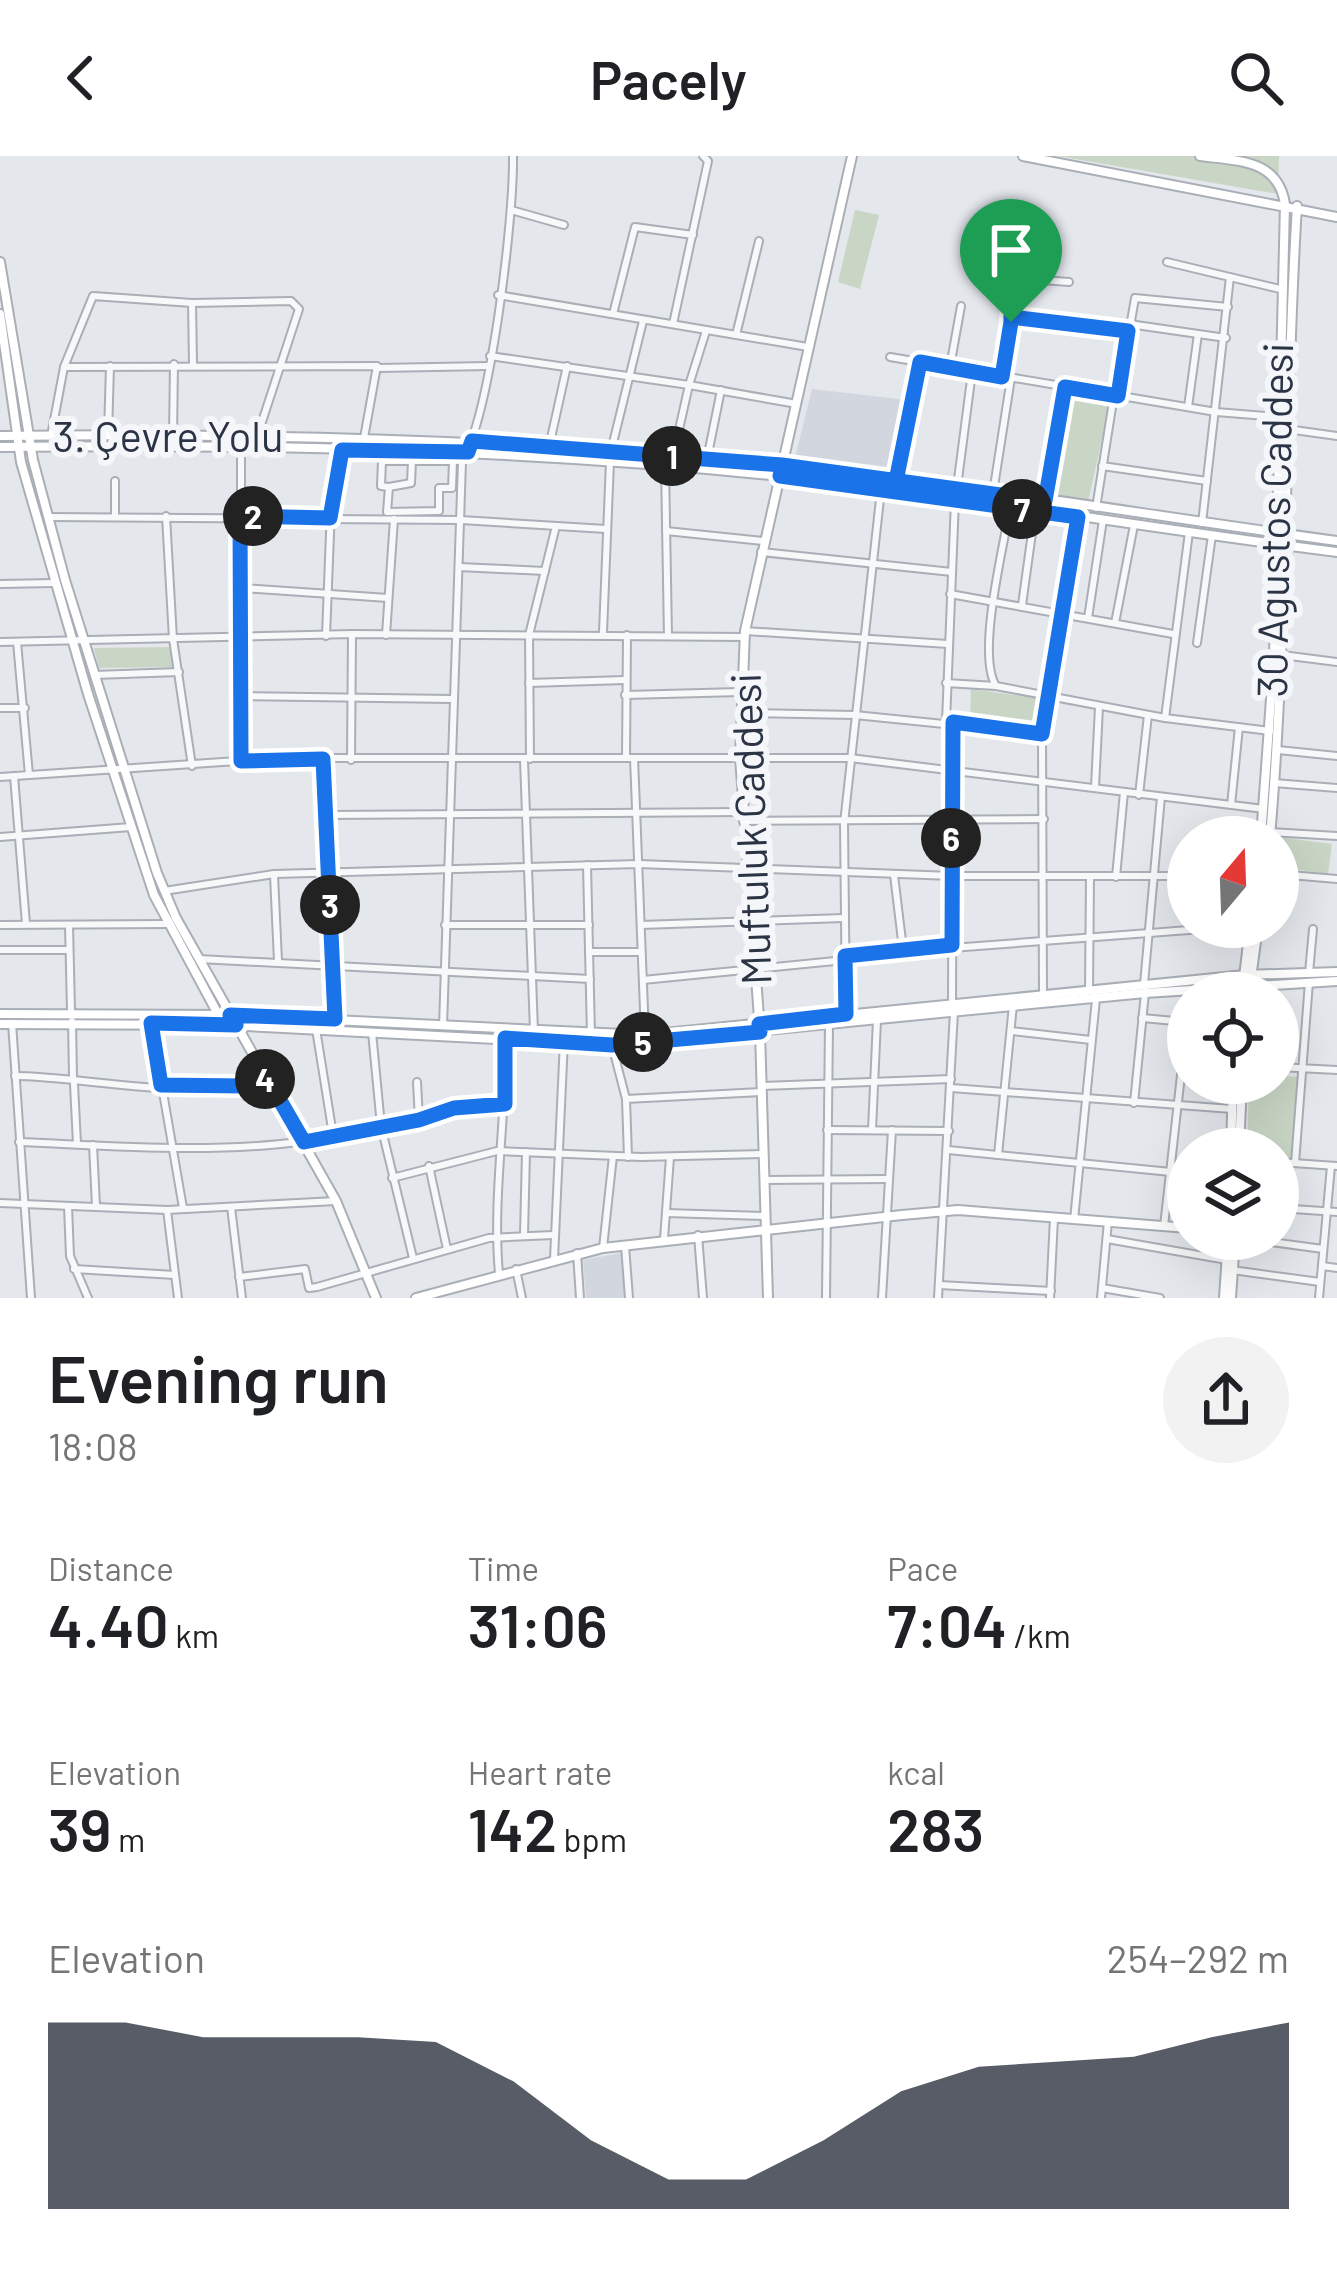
<!DOCTYPE html>
<meta charset="utf-8">
<style>
:root{--surface:#fff;--page:#f2f2f2;--text:#202124;--muted:#757577;--accent:#111827}
body{margin:0;font-family:Barlow,sans-serif;background:var(--page);color:var(--text);height:100vh;display:flex;flex-direction:column;font-size:45px;white-space:nowrap}
*{box-sizing:border-box;margin:0}
p{font-size:39px;color:var(--muted)}
.icon{flex:none;width:66px;height:66px;fill:none;stroke:currentColor;stroke-width:2;stroke-linecap:round;stroke-linejoin:round}
.map{position:relative;height:1142px;overflow:hidden}
.panel{display:flex;flex-direction:column;background:var(--surface);flex:1}
.panel>*{flex:none}
.needle{width:78px;rotate:19deg}
.buttons{position:absolute;left:1167px;top:660px;display:grid;gap:24px}
.buttons a{display:grid;place-items:center;width:132px;height:132px;border-radius:50%;background:var(--surface);box-shadow:0 12px 48px #0002;font-size:60px}
.pin{position:absolute;display:grid;place-items:center;width:102px;height:102px;color:#fff;margin:-123px -51px;border-radius:50% 50% 50% 0;rotate:-45deg;box-shadow:0 0 12px #0007}
.pin .icon{rotate:45deg}
.km{position:absolute;width:60px;height:60px;margin:-30px;border-radius:50%;background:#222;color:#fff;font-size:33px;line-height:60px;text-align:center}
.round{display:grid;place-items:center;flex:none;width:126px;height:126px;border-radius:63px;background:var(--page)}
.headline{display:flex;align-items:center;justify-content:space-between;height:204px;padding:0 48px}
h1{font-size:66px;font-weight:600;line-height:90px}
.figures{display:grid;grid-template-columns:repeat(3,1fr);gap:18px;height:204px;padding:12px 48px}
.figures div{display:grid;align-content:center}
.figures b{font-size:60px;font-weight:600}
.figures small{font-size:33px;font-weight:400}
.figures p{font-size:33px}
.chart{height:336px;padding:24px 48px}
.chart p{display:flex;justify-content:space-between}
.chart svg{width:100%;height:216px;margin-top:12px;fill:var(--accent);opacity:.7}
header{display:flex;justify-content:space-between;align-items:center;height:156px;padding:0 48px;background:var(--surface);font-size:54px;font-weight:600}
.map>svg:first-child{display:block}
</style>
<header><svg class="icon" aria-label="back" viewBox="0 0 24 24"><path d="M15 5l-7 7 7 7"/></svg>Pacely<svg class="icon" aria-label="search" viewBox="0 0 24 24"><circle cx="10" cy="10" r="6"/><path d="M15 15l6 6"/></svg></header>
<div class="map">
<svg width="1337" height="1142" viewBox="0 0 1337 1142">
<rect width="100%" height="100%" fill="#e4e7ec"/>
<g fill="#d2d6de">
<path d="M812 233 907 244 890 317 795 302Z"/>
<path d="M626 1096 628 1142H586L583 1104Z"/>
</g>
<g fill="#c9d6c5">
<path d="M1058 0H1279L1278 38Z"/>
<path d="M855 54 879 59 860 133 838 126Z"/>
<path d="M1070 238 1107 245 1109 252 1088 346 1050 336Z"/>
<path d="M171 491 174 511 99 512 94 492Z"/>
<path d="M971 533 1042 543 1039 575 970 566Z"/>
<path d="M1278 681 1332 688 1328 718 1278 711Z"/>
<path d="M1278 919 1297 921 1291 1002 1278 1001V993H1247L1249 927H1278Z"/>
</g>
<g fill="none" stroke-linecap="round" stroke-linejoin="round">
<g stroke="#a9aeb7" stroke-width="10">
<g id="street">
<path d="M511 54 564 69"/>
<path d="M1167 106 1280 133"/>
<path d="M498 139 808 191"/>
<path d="M192 147 291 145 299 153 257 281"/>
<path d="M613 158 635 71 693 79"/>
<path d="M1011 161 1127 175"/>
<path d="M673 168 708 5 703 0"/>
<path d="M1129 168 1226 182"/>
<path d="M736 179 759 85"/>
<path d="M490 200 689 229 706 175"/>
<path d="M890 201 1216 256 1278 261"/>
<path d="M64 211 93 140 192 147 193 208"/>
<path d="M950 211 961 150"/>
<path d="M379 212 488 210"/>
<path d="M1002 221 1017 122 1069 126"/>
<path d="M1118 240 1135 142 1228 151"/>
<path d="M1188 251 1198 178"/>
<path d="M1287 273 1337 280"/>
<path d="M108 278 110 210"/>
<path d="M51 280 64 211 377 210 364 282"/>
<path d="M173 280 174 208"/>
<path d="M549 291 567 210"/>
<path d="M241 292V605"/>
<path d="M611 295 643 165"/>
<path d="M673 300 689 229 797 248"/>
<path d="M707 303 721 234"/>
<path d="M382 305H453L452 332H439V355L387 356 389 331 381 330Z"/>
<path d="M665 310 668 480"/>
<path d="M1102 310 1207 325"/>
<path d="M896 325 920 206"/>
<path d="M389 331 411 327 412 305"/>
<path d="M957 331 972 216"/>
<path d="M993 337 1011 222"/>
<path d="M1045 345 1065 231"/>
<path d="M1010 351C1004 390 976 498 996 530L1165 562 1270 575"/>
<path d="M1096 352 1114 239"/>
<path d="M115 359V325"/>
<path d="M166 360 173 483 192 610"/>
<path d="M48 361 461 364 606 373"/>
<path d="M1202 367 1230 121"/>
<path d="M666 375 763 385"/>
<path d="M761 396 952 416"/>
<path d="M459 411 545 415"/>
<path d="M0 428 54 427"/>
<path d="M243 432 388 442"/>
<path d="M950 438 1173 478"/>
<path d="M1022 449 1035 355"/>
<path d="M1062 457 1078 361"/>
<path d="M1088 462 1103 364"/>
<path d="M1115 467 1134 369"/>
<path d="M745 475 948 488"/>
<path d="M603 476 610 306"/>
<path d="M386 479 394 363"/>
<path d="M326 480 331 352 342 294"/>
<path d="M0 486 352 478 745 481"/>
<path d="M17 486 29 619"/>
<path d="M1197 487 1212 379"/>
<path d="M1282 499 1337 506"/>
<path d="M94 519 179 516"/>
<path d="M529 527 625 524"/>
<path d="M946 527 996 530"/>
<path d="M625 539 741 536"/>
<path d="M241 540 452 543"/>
<path d="M0 552H25"/>
<path d="M742 557 855 559 1042 578 1043 839"/>
<path d="M1165 562 1189 376"/>
<path d="M946 566 955 344"/>
<path d="M1042 578 1058 456"/>
<path d="M1278 594 1337 600"/>
<path d="M626 601 627 479"/>
<path d="M634 602 645 879"/>
<path d="M323 603 335 863"/>
<path d="M530 603 529 479 556 370"/>
<path d="M351 604 352 478"/>
<path d="M524 604 534 875"/>
<path d="M14 620 26 768"/>
<path d="M0 621 282 602H850L1264 653"/>
<path d="M1274 627 1337 632"/>
<path d="M1095 631 1099 551"/>
<path d="M1139 639 1148 559"/>
<path d="M1231 649 1239 571"/>
<path d="M326 659 743 656"/>
<path d="M743 665 1044 663"/>
<path d="M1270 676 1337 680"/>
<path d="M0 681 131 671"/>
<path d="M587 709 591 879"/>
<path d="M1278 718 1337 723"/>
<path d="M274 719 278 805"/>
<path d="M894 719 903 793"/>
<path d="M1116 721 1124 636"/>
<path d="M164 735 274 718 639 708 952 720H1188"/>
<path d="M0 769 167 768"/>
<path d="M69 769 71 855"/>
<path d="M445 769H589"/>
<path d="M641 769 844 762"/>
<path d="M0 794H68"/>
<path d="M589 796H641"/>
<path d="M845 800 1229 771"/>
<path d="M199 803 590 823"/>
<path d="M1309 817 1313 773"/>
<path d="M643 824 845 804"/>
<path d="M1144 828 1161 641"/>
<path d="M1089 834 1090 721"/>
<path d="M952 849 953 566"/>
<path d="M846 858 844 667 881 334"/>
<path d="M1142 862 1186 866"/>
<path d="M72 865 73 921"/>
<path d="M12 867 31 1142"/>
<path d="M151 867 183 1052"/>
<path d="M443 870 462 306C491 255 514 62 513 0"/>
<path d="M316 873 333 979"/>
<path d="M1011 875 1091 884"/>
<path d="M372 876 381 970 413 1102"/>
<path d="M612 889 626 943 628 1001"/>
<path d="M1278 911 1337 914"/>
<path d="M15 920C81 920 203 948 267 923"/>
<path d="M417 926 419 964"/>
<path d="M74 928 77 988"/>
<path d="M761 930 951 923"/>
<path d="M951 932 1232 953"/>
<path d="M626 943 761 936"/>
<path d="M1134 947 1145 837"/>
<path d="M827 974 949 975"/>
<path d="M872 974 877 864"/>
<path d="M19 986C113 990 212 998 306 985 373 975 437 951 505 948"/>
<path d="M93 989 96 1050"/>
<path d="M948 994 1171 1016"/>
<path d="M998 999 1013 849"/>
<path d="M1278 1006 1337 1010"/>
<path d="M1295 1007 1309 826"/>
<path d="M429 1010 447 1093"/>
<path d="M392 1022 497 995 641 1001 763 998"/>
<path d="M766 1024 888 1023"/>
<path d="M0 1047 167 1054 336 1045"/>
<path d="M68 1050 70 1100 88 1142"/>
<path d="M231 1051 242 1142"/>
<path d="M1278 1052 1337 1056"/>
<path d="M167 1054 178 1142"/>
<path d="M666 1057 764 1060"/>
<path d="M1074 1064 1096 843"/>
<path d="M1164 1070 1187 866"/>
<path d="M524 1079 526 996"/>
<path d="M698 1079 703 1142"/>
<path d="M664 1083 670 1001"/>
<path d="M1107 1083 1227 1104"/>
<path d="M1249 1083 1323 1093"/>
<path d="M625 1090 629 1142"/>
<path d="M603 1092 613 1000"/>
<path d="M577 1097 580 1142"/>
<path d="M554 1103 564 884"/>
<path d="M1322 1110 1337 1112"/>
<path d="M74 1113 175 1119"/>
<path d="M516 1113 522 1142"/>
<path d="M1232 1114 1320 1126"/>
<path d="M499 1118C492 1038 507 961 505 882"/>
<path d="M239 1121 305 1113 309 1132 317 1131 489 1082 553 1079"/>
<path d="M939 1129 1051 1135"/>
<path d="M1102 1132 1160 1142"/>
<path d="M826 1142 829 868"/>
<path d="M882 1142 892 974"/>
<path d="M938 1142 954 856"/>
<path d="M1050 1142 1054 1062"/>
<path d="M1101 1142 1108 1065"/>
<path d="M1319 1142 1331 1010"/>
</g>
</g>
<g stroke="#a9aeb7" stroke-width="12">
<g id="secondary">
<path d="M1023 0 1337 61"/>
<path d="M1200 0C1238 5 1278 3 1285 48L1274 501 1261 681"/>
<path d="M0 106 33 304 65 424 157 717 176 762 336 1045 376 1142"/>
<path d="M0 158 21 306 88 538 154 739 219 860"/>
<path d="M0 280C260 277 521 283 779 309 966 328 1151 360 1337 385"/>
<path d="M0 291C260 288 521 293 779 320 966 340 1151 373 1337 396"/>
<path d="M1270 681C1288 471 1284 260 1297 50"/>
<path d="M1242 837 1250 771"/>
<path d="M1249 837 1258 771"/>
<path d="M0 858 230 859 645 879 1245 819 1337 816"/>
<path d="M0 868 226 869 612 889 1145 837 1337 825"/>
<path d="M1231 993 1233 927"/>
<path d="M1239 993 1242 927"/>
<path d="M416 1142 603 1092 902 1059 958 1054 1188 1072"/>
<path d="M768 1142 760 876 740 601 745 475 852 0"/>
<path d="M1224 1142 1228 1083"/>
<path d="M1231 1142 1235 1083"/>
</g>
</g>
<use href="#street" stroke="#f7f8fa" stroke-width="6"/>
<use href="#secondary" stroke="#fff" stroke-width="8"/>
</g>
<g fill="none" stroke-linecap="round" stroke-linejoin="round">
<g stroke="#fff" stroke-width="24">
<path id="route" d="M1011 166 1002 221 920 206 896 325 782 309 472 285 468 296 342 294 330 362 240 360 241 605 323 603 335 863 230 859 236 869 151 867 161 929 243 930 267 922 304 986 419 964 454 952 505 948V882L612 889 760 876 759 868 846 858 845 800 952 789 953 566 1042 578 1078 361 780 320 782 309 1045 345 1065 231 1118 240 1128 175 1011 161V166"/>
</g>
<use href="#route" stroke="#1a73e8" stroke-width="15"/>
</g>
<g text-anchor="middle" stroke-width="12" stroke-linejoin="round" paint-order="stroke">
<g font-size="42" fill="#2b3445" stroke="#f4f6f9">
<text x="168" y="296">3. Çevre Yolu</text>
<text transform="translate(1275 364) rotate(-89)" y="15">30 Agustos Caddesi</text>
<text transform="translate(751 673) rotate(-92)" y="15">Muftuluk Caddesi</text>
</g>
</g>
</svg>
<div class="buttons">
<a><svg class="needle" viewBox="-14 -14 28 28"><path d="M0-13l5 13h-10z" fill="#e53935"/><path d="M0 13l5-13h-10z" fill="#757577"/></svg></a>
<a><svg class="icon" aria-label="locate" viewBox="0 0 24 24"><circle cx="12" cy="12" r="6"/><path d="M12 2v4M12 18v4M2 12h4M18 12h4"/></svg></a>
<a><svg class="icon" aria-label="layers" viewBox="0 0 24 24"><path d="M12 4l9 5-9 5-9-5zM3 14l9 5 9-5"/></svg></a>
</div>
<div class="pin" style="left:1011px;top:166px;background:#1e9e55"><svg class="icon" aria-label="arrive" viewBox="0 0 24 24"><path d="M6 21V4h12l-3 4 3 4H6"/></svg></div>
<b class="km" style="left:672px;top:300px">1</b>
<b class="km" style="left:253px;top:360px">2</b>
<b class="km" style="left:330px;top:749px">3</b>
<b class="km" style="left:265px;top:923px">4</b>
<b class="km" style="left:643px;top:886px">5</b>
<b class="km" style="left:951px;top:682px">6</b>
<b class="km" style="left:1022px;top:353px">7</b>
</div>
<section class="panel">
<div class="headline"><div><h1>Evening run</h1><p>18:08</p></div><a class="round"><svg class="icon" aria-label="share" viewBox="0 0 24 24"><path d="M12 15V3M7 8l5-5 5 5M5 13v7h14v-7"/></svg></a></div>
<div class="figures">
<div><p>Distance</p><b>4.40<small> km</small></b></div>
<div><p>Time</p><b>31:06</b></div>
<div><p>Pace</p><b>7:04<small> /km</small></b></div>
</div>
<div class="figures">
<div><p>Elevation</p><b>39<small> m</small></b></div>
<div><p>Heart rate</p><b>142<small> bpm</small></b></div>
<div><p>kcal</p><b>283</b></div>
</div>
<div class="chart"><p><span>Elevation</span>254–292 m</p>
<svg viewBox="0 0 160 44" preserveAspectRatio="none"><path d="M0 44V6L10 6L20 9L30 9L40 9L50 10L60 18L70 30L80 38L90 38L100 30L110 20L120 15L130 14L140 13L150 9L160 6V44z"/></svg>
</div>
</section>
